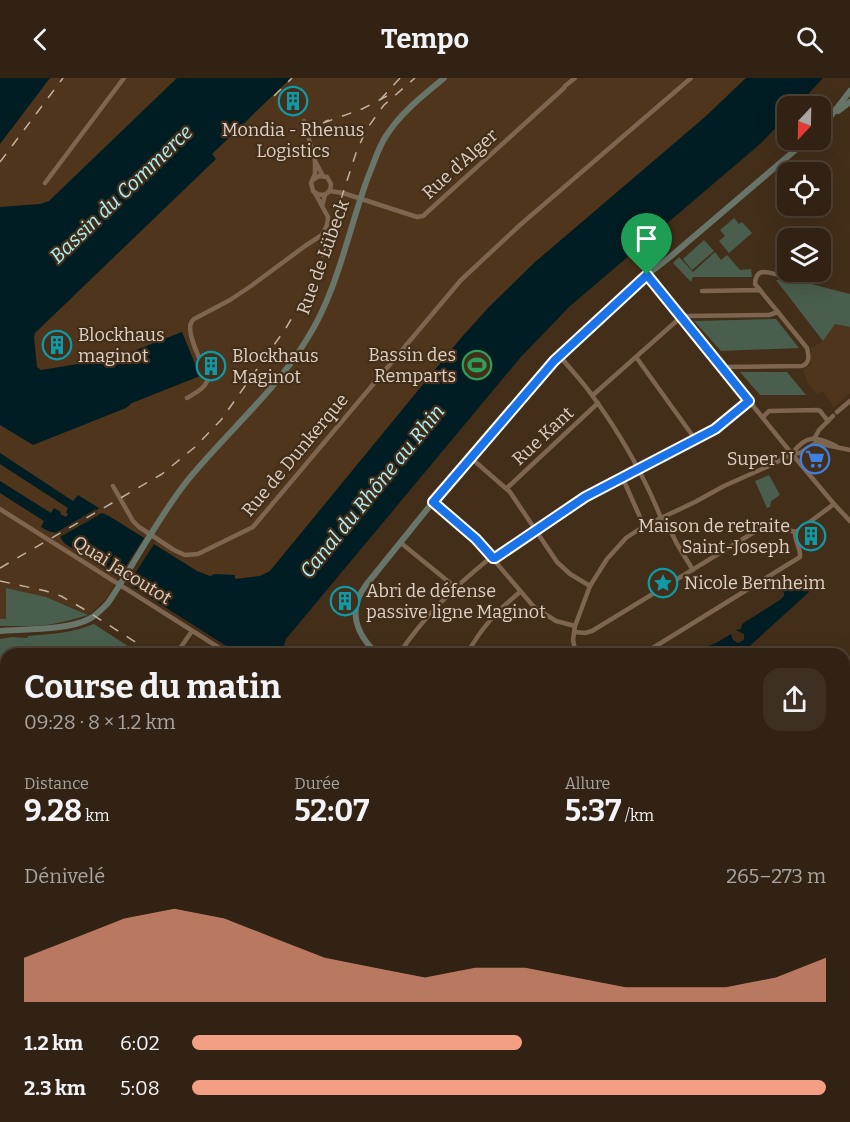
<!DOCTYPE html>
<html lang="fr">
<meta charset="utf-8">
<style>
:root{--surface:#322213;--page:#3d2f21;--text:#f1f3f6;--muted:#a8a4a0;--line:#4d3f33;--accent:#f39f83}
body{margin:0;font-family:Bitter,serif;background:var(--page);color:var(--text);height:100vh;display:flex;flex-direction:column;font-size:22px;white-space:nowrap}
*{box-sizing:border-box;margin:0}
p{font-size:20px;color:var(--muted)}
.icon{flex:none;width:33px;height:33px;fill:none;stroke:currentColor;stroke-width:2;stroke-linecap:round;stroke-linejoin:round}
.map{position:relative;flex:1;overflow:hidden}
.side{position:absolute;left:0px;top:570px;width:850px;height:474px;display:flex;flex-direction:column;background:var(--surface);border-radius:18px 18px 0 0;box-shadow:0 6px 24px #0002,0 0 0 2px var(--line)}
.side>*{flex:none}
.needle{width:39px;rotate:202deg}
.tools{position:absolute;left:777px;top:18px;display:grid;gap:12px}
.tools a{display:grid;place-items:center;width:54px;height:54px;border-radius:12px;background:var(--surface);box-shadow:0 6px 24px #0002,0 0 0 2px var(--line);font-size:30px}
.pin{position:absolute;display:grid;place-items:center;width:51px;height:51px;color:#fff;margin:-62px -26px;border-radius:50% 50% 50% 0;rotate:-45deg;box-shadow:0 0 6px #0007}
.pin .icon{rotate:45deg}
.round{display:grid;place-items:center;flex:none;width:63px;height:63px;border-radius:18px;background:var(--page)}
.head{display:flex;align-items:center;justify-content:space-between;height:102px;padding:0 24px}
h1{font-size:33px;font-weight:700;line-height:45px}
.stats{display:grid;grid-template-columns:repeat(3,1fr);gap:9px;height:102px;padding:6px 24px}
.stats div{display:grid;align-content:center}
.stats b{font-size:30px;font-weight:700}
.stats small{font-size:16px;font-weight:400}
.stats p{font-size:16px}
.chart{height:168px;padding:12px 24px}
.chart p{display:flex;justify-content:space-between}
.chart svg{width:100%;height:108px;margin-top:6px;fill:var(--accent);opacity:.7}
ul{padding:0 24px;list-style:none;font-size:20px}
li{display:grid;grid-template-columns:96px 72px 1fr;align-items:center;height:45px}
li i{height:15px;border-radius:8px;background:var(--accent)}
header{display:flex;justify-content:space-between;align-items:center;height:78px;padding:0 24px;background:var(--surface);font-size:27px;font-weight:700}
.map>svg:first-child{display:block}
</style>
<header><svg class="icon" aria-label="back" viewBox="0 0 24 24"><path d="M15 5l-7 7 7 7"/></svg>Tempo<svg class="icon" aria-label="search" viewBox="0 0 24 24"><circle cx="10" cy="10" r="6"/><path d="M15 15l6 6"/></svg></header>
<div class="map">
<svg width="850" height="1044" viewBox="0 0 850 1044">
<rect width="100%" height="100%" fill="#432e19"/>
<g fill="#4f351b">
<path d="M0 0H746L705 39 534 185 489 229 461 260 270 493 260 498 235 501V497L210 498 197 493 118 500 106 521 88 537 62 525 28 515 6 510V541H0Z"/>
<path d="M835 246 850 249V315L834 329 822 313 817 316 808 306 803 291 809 288 811 284V270L823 263Z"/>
</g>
<g fill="#495e4c">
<path d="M734 140 739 146 742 144 752 155 729 175 719 163 725 158 720 152Z"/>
<path d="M704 162 714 173 692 192 683 181Z"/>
<path d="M715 174 721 182 727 177 740 192 751 191 752 199H693L691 204 673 185 679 179 693 194Z"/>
<path d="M792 201 850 216V249L835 246 823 263 776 202Z"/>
<path d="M776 241 799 270 721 273 694 243Z"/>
<path d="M740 294H787L806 317H760Z"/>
<path d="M769 397 780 417 771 423 770 429 767 430 755 403Z"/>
<path d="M6 510 46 519 88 537C68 543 46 549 25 548 16 548 9 548 0 548V541H6Z"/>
<path d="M94 546 140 576H6V603L0 604V561L12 559 27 560 28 558C51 556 72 555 94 546Z"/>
<path d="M6 614V836L0 840V615Z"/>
<path d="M845 674 850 679V728L845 726Z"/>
<path d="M850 736V1044H808L806 1038H844V835L847 827 844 817V742Z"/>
<path d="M271 1038H341L338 1044H271Z"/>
<path d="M505 1038H612L611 1044H538L504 1040Z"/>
</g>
<g fill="#001d23">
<path d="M0 0H50L0 66Z"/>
<path d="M177 0H291L212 76 216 81 35 255 34 259 37 289 41 292 109 281 123 277 182 254 200 298 132 325 126 330 33 367 0 347V129L40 126 49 123Z"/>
<path d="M746 0H823L797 28H788L787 38 760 66 569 229 520 280 286 561 283 570 284 576H239L64 465 60 459 62 457 58 454C53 456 46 452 41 449L44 443 0 415V403L51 435 54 430 61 434 60 436 66 439 68 436 66 434 68 430 0 386V375L73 423 78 417 99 430 94 434 97 437 102 435 109 438 197 493 210 498 215 496 235 497V501L260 498 270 493 461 260 489 229 534 185 705 39Z"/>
<path d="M780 507H783L791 513 802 509 808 512 809 514 741 576H693L698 572 716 565 731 556 733 562 738 565 744 562V556L736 552 741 551 742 546 780 522 784 518V515L779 509Z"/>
</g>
<g fill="#432e19">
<path d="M96 431 99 437 60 459 57 454Z"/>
<path d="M146 457 156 463 127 508 117 502Z"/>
</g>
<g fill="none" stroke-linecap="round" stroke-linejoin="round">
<g stroke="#7d654f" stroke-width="4.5">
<path d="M565 8 575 0"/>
<path d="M304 43 315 83 323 98"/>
<path d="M313 102 319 98 327 99 331 106C331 117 321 120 313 113L311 105 315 96V83"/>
<path d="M45 105 124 0"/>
<path d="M330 113 343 115 417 139 423 138 564 10"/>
<path d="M315 115 322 128 325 117"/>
<path d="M820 184 827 183"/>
<path d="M647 197 792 376 834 426 850 443"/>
<path d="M760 212 755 206C756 184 775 199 787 198 789 197 793 195 796 194"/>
<path d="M702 213 760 212 807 270C809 278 810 285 802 288L722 289"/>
<path d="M559 277C570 291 584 305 594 320 621 357 644 398 661 440"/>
<path d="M636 279 695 361"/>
<path d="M593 317 681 239 686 238 769 237 778 234"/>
<path d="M187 320C195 315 207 310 208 299 203 288 186 256 191 245 192 243 193 242 194 241L230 222 251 208 305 168 322 157 327 147 328 139 322 128"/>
<path d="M837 334 850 323"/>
<path d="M763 339 769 333 817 332 820 333 828 343"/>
<path d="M814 361 819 352 833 338"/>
<path d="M792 376C806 356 817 358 836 368"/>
<path d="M471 380 510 414 557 484 570 496 590 508"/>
<path d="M623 401 644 448"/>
<path d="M113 408 133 443 139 449 174 472 185 477 198 476 253 449 461 202 520 147 691 0"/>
<path d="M507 410 598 325"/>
<path d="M433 424 476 461 534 529 556 543 575 548"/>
<path d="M0 431 229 576"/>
<path d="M664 439 677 466 693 492"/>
<path d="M401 465 455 509"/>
<path d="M574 554 585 555 592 553 766 447 769 446 795 454 799 452 834 426"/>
<path d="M176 576 192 553"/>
<path d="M399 576C424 538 454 509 489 481L495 480 585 419 715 351 749 323"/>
<path d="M467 576C481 550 497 533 520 514"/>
<path d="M576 576 573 562 575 548 590 508 607 481 626 460 644 448 695 424 724 408 771 387 792 376 800 375 816 365 850 372"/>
<path d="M643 576 800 479C801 469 794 463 795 454"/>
<path d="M0 611 6 609"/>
<path d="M844 670 850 675"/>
<path d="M0 907 6 914"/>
<path d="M0 975H6"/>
<path d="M114 1038 116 1044"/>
<path d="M247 1038 261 1044"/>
<path d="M687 1038 690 1044"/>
<path d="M775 1038 778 1044"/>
<path d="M21 1044 23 1038"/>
<path d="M200 1044 205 1038"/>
</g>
<g stroke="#677669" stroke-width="6">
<path d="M838 33 850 24"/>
<path d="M820 48 830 39 850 13"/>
<path d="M0 553C24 551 69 552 89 541 97 537 102 531 108 525 135 485 157 441 187 403 226 355 275 314 307 261 338 212 348 153 368 99 374 85 378 70 386 58 401 34 423 18 444 0"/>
<path d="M377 576C356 556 347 532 366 507L433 424 554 283 647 197 670 179 807 62"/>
<path d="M844 594 850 591"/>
<path d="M617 1044 618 1038"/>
</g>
<g stroke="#c0b1a3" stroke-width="1.5" stroke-dasharray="10 10" stroke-linecap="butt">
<path d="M274 18 292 0"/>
<path d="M380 22 400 0"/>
<path d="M323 45 362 31 387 18"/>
<path d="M306 51 329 42"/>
<path d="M0 84 63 0"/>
<path d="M0 490 162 396 195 369 221 342 286 250 308 212 323 177 356 75 366 52 384 27 415 0"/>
<path d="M0 503 46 513 61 518 82 530 148 572"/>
</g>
</g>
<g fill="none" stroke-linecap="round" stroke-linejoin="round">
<g stroke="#fff" stroke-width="12">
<path id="route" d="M647 197 749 323 715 351 585 419 495 480H493L476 461 433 424 554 283Z"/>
</g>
<use href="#route" stroke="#1a73e8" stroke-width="8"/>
</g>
<defs>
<g id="building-ring" transform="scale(1.5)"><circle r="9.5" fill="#432e19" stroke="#0f9aa8" stroke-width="1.5"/><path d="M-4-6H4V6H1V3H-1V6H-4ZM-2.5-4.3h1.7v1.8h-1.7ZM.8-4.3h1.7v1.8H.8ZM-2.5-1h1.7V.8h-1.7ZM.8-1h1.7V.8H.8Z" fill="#0f9aa8"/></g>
<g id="stadium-ring" transform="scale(1.5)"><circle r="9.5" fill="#432e19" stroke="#2e9e5b" stroke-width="1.5"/><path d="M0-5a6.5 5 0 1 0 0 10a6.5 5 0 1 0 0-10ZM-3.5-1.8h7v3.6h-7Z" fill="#2e9e5b"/></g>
<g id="supermarket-ring" transform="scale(1.5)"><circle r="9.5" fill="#432e19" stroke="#3f7fe0" stroke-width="1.5"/><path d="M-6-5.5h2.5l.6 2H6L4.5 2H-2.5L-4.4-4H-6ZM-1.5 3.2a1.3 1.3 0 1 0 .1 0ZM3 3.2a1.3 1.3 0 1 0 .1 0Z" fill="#3f7fe0"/></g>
<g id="sight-ring" transform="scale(1.5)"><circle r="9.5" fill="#432e19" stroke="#0f9aa8" stroke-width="1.5"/><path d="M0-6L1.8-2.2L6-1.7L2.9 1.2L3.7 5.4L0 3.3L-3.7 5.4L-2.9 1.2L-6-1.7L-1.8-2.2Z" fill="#0f9aa8"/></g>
</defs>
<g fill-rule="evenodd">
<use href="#building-ring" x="293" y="23"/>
<use href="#building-ring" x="57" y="267"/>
<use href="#stadium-ring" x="477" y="287"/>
<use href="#building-ring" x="211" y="288"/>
<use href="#supermarket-ring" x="815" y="381"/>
<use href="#building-ring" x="811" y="458"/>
<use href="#sight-ring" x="663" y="505"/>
<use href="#building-ring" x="345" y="523"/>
</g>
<g text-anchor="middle" stroke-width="4.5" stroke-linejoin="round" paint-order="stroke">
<g font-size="18" fill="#ded0c4" stroke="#432e19" text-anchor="start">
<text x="293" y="58" text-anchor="middle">Mondia - Rhenus<tspan x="293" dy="21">Logistics</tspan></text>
<text x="78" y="263">Blockhaus<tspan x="78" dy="21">maginot</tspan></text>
<text x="456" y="283" text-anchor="end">Bassin des<tspan x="456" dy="21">Remparts</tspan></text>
<text x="232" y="284">Blockhaus<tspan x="232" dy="21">Maginot</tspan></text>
<text x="794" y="387" text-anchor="end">Super U</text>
<text x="790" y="454" text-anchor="end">Maison de retraite<tspan x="790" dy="21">Saint-Joseph</tspan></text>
<text x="684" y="511">Nicole Bernheim</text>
<text x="366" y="519">Abri de défense<tspan x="366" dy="21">passive ligne Maginot</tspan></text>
</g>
<g font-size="18" fill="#ded0c4" stroke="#432e19">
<text transform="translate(460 86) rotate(-42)" y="6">Rue d'Alger</text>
<text transform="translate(323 179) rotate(-70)" y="6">Rue de Lübeck</text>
<text transform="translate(543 358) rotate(-43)" y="6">Rue Kant</text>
<text transform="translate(295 377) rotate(-50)" y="6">Rue de Dunkerque</text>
<text transform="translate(122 492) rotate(32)" y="6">Quai Jacoutot</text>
</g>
<g font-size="20" font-style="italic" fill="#abf0fd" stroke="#432e19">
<text transform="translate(121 116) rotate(-44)" y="7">Bassin du Commerce</text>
<text transform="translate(372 413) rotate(-51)" y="7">Canal du Rhône au Rhin</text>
</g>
</g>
</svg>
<div class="tools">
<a><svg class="needle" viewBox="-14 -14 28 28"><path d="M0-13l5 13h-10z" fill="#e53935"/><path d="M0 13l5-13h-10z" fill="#a8a4a0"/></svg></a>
<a><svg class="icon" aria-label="locate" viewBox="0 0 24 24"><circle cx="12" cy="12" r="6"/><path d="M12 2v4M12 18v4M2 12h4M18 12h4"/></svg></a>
<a><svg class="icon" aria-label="layers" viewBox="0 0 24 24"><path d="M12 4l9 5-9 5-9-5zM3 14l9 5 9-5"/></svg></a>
</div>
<div class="pin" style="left:647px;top:197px;background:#1e9e55"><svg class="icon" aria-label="arrive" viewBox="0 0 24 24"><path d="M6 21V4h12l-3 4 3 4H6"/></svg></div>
<section class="side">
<div class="head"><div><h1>Course du matin</h1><p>09:28 · 8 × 1.2 km</p></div><a class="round"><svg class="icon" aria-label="share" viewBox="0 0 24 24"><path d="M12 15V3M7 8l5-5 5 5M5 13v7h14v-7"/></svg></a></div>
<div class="stats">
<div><p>Distance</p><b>9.28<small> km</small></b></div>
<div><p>Durée</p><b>52:07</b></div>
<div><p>Allure</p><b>5:37<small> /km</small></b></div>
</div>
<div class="chart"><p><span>Dénivelé</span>265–273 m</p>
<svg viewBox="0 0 160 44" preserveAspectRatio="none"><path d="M0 44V26L10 18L20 10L30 6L40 10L50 18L60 26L70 30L80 34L90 30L100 30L110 34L120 38L130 38L140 38L150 34L160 26V44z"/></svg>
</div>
<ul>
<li><b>1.2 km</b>6:02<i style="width:52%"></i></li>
<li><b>2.3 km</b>5:08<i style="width:100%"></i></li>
</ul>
</section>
</div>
